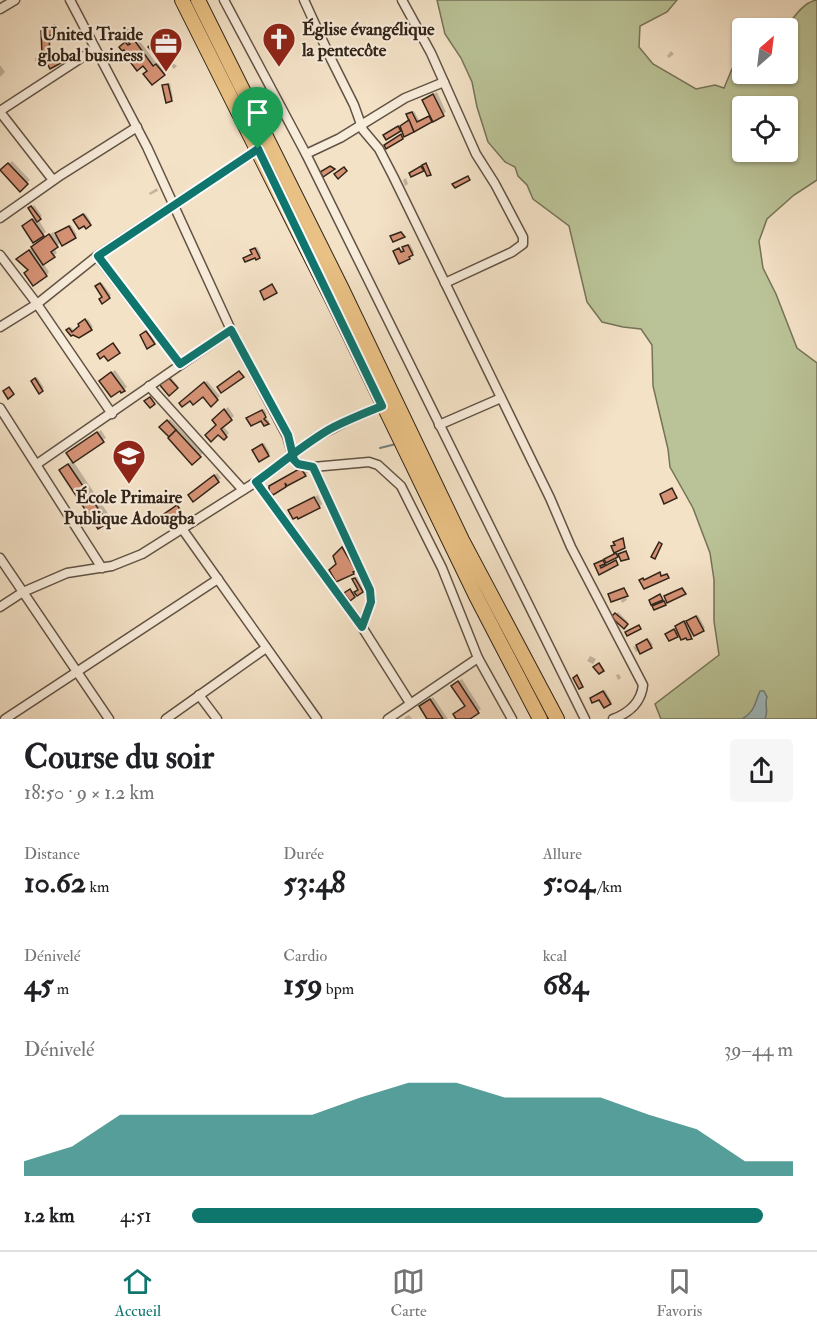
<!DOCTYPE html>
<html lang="fr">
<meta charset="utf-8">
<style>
:root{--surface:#fff;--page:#f6f6f6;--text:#202124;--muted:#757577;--line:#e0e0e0;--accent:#0f766e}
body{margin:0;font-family:"IM FELL Double Pica",serif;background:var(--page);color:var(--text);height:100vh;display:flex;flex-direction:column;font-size:22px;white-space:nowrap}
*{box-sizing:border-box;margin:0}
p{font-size:20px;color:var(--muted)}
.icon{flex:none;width:33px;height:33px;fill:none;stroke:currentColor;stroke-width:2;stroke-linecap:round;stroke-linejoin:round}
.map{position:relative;height:719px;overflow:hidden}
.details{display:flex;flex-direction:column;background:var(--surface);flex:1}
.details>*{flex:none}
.needle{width:39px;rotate:28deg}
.controls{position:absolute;left:732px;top:18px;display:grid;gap:12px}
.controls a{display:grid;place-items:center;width:66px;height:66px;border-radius:6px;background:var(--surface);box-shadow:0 2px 4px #0004;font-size:30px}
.pin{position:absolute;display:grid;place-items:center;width:51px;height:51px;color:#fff;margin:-62px -26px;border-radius:50% 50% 50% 0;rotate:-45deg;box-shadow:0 0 6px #0007}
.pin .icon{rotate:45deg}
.round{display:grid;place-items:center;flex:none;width:63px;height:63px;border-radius:6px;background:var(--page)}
.overview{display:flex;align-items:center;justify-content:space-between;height:102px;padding:0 24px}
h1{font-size:33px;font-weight:700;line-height:45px}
.stats{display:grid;grid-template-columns:repeat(3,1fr);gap:9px;height:102px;padding:6px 24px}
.stats div{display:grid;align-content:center}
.stats b{font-size:30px;font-weight:700}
.stats small{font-size:16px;font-weight:400}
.stats p{font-size:16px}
.chart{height:168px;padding:12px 24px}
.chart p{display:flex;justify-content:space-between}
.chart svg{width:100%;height:108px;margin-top:6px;fill:var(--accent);opacity:.7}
ul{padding:0 24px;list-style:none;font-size:20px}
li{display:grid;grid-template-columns:96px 72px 1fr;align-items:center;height:45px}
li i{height:15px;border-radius:8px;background:var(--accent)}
.menu{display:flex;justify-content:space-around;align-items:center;height:84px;border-top:2px solid var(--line);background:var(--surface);font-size:16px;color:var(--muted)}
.menu a{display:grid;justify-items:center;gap:3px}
.menu .active{color:var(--accent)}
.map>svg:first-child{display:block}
</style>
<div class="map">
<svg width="817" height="719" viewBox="0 0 817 719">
<rect width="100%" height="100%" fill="#f4e2c7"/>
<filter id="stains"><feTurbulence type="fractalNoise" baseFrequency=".00333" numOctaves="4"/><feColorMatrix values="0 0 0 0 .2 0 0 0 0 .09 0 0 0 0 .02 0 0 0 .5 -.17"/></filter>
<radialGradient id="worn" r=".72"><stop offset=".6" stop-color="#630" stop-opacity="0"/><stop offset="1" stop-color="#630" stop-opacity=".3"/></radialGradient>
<path fill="#bac397" stroke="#757358" stroke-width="1.5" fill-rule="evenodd" d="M437 0H677L667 12 640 26 639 47 653 64 696 89 715 85 724 88 732 69 742 58V74H788V28H785C794 18 803 2 817 0V180L794 195 767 219 759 241 763 268 776 294 797 348 817 363V719H661L655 704 719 655 714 621V580L710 553 693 508 670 467 668 449 653 386 652 345 641 329 623 327 602 322 587 302 569 226 533 199 527 185 518 176 515 167 505 162 488 142 477 107 472 82 461 58 445 34ZM742 106H788V152H742Z"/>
<path fill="#9fbcbf" stroke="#737f7c" stroke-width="1.5" d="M760 691H764L767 697C764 704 769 711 765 719H742C755 712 755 702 760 691Z"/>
<g fill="#0003">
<path d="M57 24 59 29 50 34 51 51 48 55 63 51 61 54 64 59 50 67 45 57 48 53H44L42 32Z"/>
<path d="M130 28 157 64 160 62 167 71 164 74 148 71 143 64 135 61 124 47H121L129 41 124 34Z"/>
<path d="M154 42 162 49 157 53 150 47Z"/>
<path d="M671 51 674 54 669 58 667 56Z"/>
<path d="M41 57V60L35 61V58Z"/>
<path d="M173 63 177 66 174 69 170 65Z"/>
<path d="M0 65 5 72 0 77Z"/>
<path d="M170 83 173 98 171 100 164 86Z"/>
<path d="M437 92 446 112 388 143 404 133 402 127 387 133 410 120 408 114 414 111 420 122 431 115 423 100Z"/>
<path d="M12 161 30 180 20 189 2 170Z"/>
<path d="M406 178 408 184 405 186 403 180Z"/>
<path d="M157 188 158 191 150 195 149 193Z"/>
<path d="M34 205 42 216 38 219 46 232 34 241 27 223 36 217 30 209Z"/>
<path d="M85 213 91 222 86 226 77 218Z"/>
<path d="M71 225 77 235 61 242 54 248 57 253 43 263 49 272 46 275 29 270 21 256 53 232 55 236Z"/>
<path d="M410 244 414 252 409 258 397 250 402 249Z"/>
<path d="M257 247 261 255 259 257 244 258 253 253 254 249Z"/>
<path d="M102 283 111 295 109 297 104 296 97 287Z"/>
<path d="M88 319 93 327 79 337 68 330 71 327 75 332Z"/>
<path d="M148 330 155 341 154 342 143 333Z"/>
<path d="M115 370 127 387 122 391 104 378Z"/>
<path d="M170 376 178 386 169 394 161 384Z"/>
<path d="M37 377 44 388 39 391 33 381Z"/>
<path d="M207 381 220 396 211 405 203 395 184 400Z"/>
<path d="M228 407 234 416 223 426 229 433 224 438 218 424 214 420Z"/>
<path d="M264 409 267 414 264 416 269 421 268 423 265 424 262 419 250 417Z"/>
<path d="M170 419 203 453 192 463 161 427Z"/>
<path d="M101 430 106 438 73 461 111 518 107 522 61 470 73 460 71 450Z"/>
<path d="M264 443 270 453 268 455 255 448Z"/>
<path d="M303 467 308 472 305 475 286 486 274 483Z"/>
<path d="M217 473 221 478 218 481 193 492Z"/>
<path d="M318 495 322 504 319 507 290 510Z"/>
<path d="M345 546 356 570 353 573 338 564 334 557Z"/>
<path d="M357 577 364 590 350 598 347 593 351 590 354 595 360 590 354 579Z"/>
<path d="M626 598 627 600 622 603 621 600Z"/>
<path d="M618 612 628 622 624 627 613 617Z"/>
<path d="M698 615 705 628 691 637 680 633 677 636 669 632 678 628 679 624 686 620 687 623Z"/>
<path d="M649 639 653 645 636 652 633 646 636 647Z"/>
<path d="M590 656 596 659 593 664 587 661Z"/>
<path d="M619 674 621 678 618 680 616 675Z"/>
<path d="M462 679 481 709 467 719H458L455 714 466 705 456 683Z"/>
<path d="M605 690 611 701 610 703 600 697H593Z"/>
<path d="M433 697 448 719H429L421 706Z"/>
<path d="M409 715 412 719H404L405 717Z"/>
</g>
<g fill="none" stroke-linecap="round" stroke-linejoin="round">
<path stroke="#737f7c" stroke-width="2" d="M380 448 396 444"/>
</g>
<g fill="#d69275" stroke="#302318" stroke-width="1.5">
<path d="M55 25 58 32 49 36 50 55H42L41 31Z"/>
<path d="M127 30 153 66 156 64 165 75 152 85 143 74 147 71 143 66 137 71 131 63 133 61 124 50 122 51 119 47 125 42 128 45 130 44 122 34Z"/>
<path d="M152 43 161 52 157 56 148 47Z"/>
<path d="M56 52H61L63 55 59 56 63 62 50 69 43 56Z"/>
<path d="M168 84 172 101 166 103 162 85Z"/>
<path d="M433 94 444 116 433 122 422 100Z"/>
<path d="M412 112 417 122 429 116 432 122 414 132 406 114Z"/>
<path d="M409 120 414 132 404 137 400 126Z"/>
<path d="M398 126 401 131 386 140 383 135Z"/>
<path d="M401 134 403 139 386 149 384 145Z"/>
<path d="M8 163 28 184 20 192 0 170Z"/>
<path d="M426 163 431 175 427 176 422 165Z"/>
<path d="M330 166 335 169 323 177 320 172Z"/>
<path d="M421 166 424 171 411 177 409 173Z"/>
<path d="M344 167 347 171 338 179 334 174Z"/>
<path d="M468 176 470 180 455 188 452 184Z"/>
<path d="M31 206 41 219 37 222 28 208Z"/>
<path d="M83 214 91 225 86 229 84 226 79 229 73 220Z"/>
<path d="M32 219 44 236 33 243 22 226Z"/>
<path d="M69 226 76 238 62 246 55 233Z"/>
<path d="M401 232 405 237 393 242 390 236Z"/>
<path d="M49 234 58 247 51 252 55 257 43 265 31 247Z"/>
<path d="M408 245 413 255 409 257 410 259 399 264 393 251 399 248 401 252 404 251 402 247Z"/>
<path d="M255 248 260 258 256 260 255 258 245 262 243 258 252 254 250 250Z"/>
<path d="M29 250 47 276 33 286 24 273 28 270 16 259Z"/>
<path d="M100 283 110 298 102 304 99 299 102 297 95 286Z"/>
<path d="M272 284 277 293 264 300 260 291Z"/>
<path d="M85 319 92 330 79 338 73 335 71 336 66 330 69 328 72 332 79 326 78 324Z"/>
<path d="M146 331 155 344 147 349 140 335Z"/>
<path d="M113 343 120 353 108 361 104 356 100 359 97 354Z"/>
<path d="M239 371 244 377 221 393 217 387Z"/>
<path d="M111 372 125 391 121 393 120 391 111 397 99 381Z"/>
<path d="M168 377 178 388 169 396 159 384Z"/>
<path d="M35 378 43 391 39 394 31 381Z"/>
<path d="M204 382 218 400 211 407 203 397 193 405 190 401 182 407 179 403Z"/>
<path d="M9 387 14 394 8 399 3 391Z"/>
<path d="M150 397 155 404 150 408 144 401Z"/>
<path d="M224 409 232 420 221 429 227 437 224 440 218 435 211 442 205 435 216 425 212 420Z"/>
<path d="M262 410 266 417 264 419 269 424 264 426 261 421 251 426 246 418Z"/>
<path d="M167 420 176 430 169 437 159 427Z"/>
<path d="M176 430 201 457 192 465 168 438Z"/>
<path d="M97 432 104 442 73 463 66 453Z"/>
<path d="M262 444 269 456 259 462 252 450Z"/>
<path d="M68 464 108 523 98 529 59 470Z"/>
<path d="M299 469 302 470 306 476 287 486 285 483 286 487 273 495 269 491V486Z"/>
<path d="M214 475 219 482 193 502 188 495Z"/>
<path d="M672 488 677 498 664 504 660 494Z"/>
<path d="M314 497 320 508 298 519 297 517 293 519 288 510Z"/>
<path d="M177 505 182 512 163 525 158 518Z"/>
<path d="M623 538 625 548 614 553 611 546 615 545 613 542Z"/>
<path d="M659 542 662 544 655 559 651 557Z"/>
<path d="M342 547 356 571 353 572 354 574 336 582 329 570 336 564 333 556Z"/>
<path d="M626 551 629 559 621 561 618 554Z"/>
<path d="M616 553 618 557 606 563 604 559Z"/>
<path d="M603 560 605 564 600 566 601 568 616 560 618 565 599 575 594 564Z"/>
<path d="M660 572 661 576 667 574 669 578 644 589 639 580 643 578 644 580Z"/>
<path d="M355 578 363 592 357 596 354 592 358 590 352 579Z"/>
<path d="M624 588 628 596 611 602 608 594Z"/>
<path d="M682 588 686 594 667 603 664 596Z"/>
<path d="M350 589 355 597 350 601 344 593Z"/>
<path d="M660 594 663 600 651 605 649 600Z"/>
<path d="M664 601 666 605 654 610 652 606Z"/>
<path d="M615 613 628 624 624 629 611 617Z"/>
<path d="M696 616 704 631 694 636 686 621Z"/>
<path d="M684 621 692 639 687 640 686 638 681 640 675 626Z"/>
<path d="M639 625 641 629 627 636 625 632Z"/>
<path d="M674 629 678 637 669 641 665 634Z"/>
<path d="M647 639 652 648 640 654 636 645Z"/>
<path d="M599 663 604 671 599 674 593 667Z"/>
<path d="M577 675 583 687 579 689 573 678Z"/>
<path d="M458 681 479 713 470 719H456L453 714 465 706 451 686Z"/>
<path d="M603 691 611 704 604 708 599 700 592 703 590 698Z"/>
<path d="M430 699 443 719H427L419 706Z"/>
</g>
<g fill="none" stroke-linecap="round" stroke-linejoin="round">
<g stroke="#615344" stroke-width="11">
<g id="minor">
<path d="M70 0 147 147 231 330 287 436 294 460 299 464 313 467 369 462 378 465 401 486 442 568 478 658 512 719"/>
<path d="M224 0 306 154 585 719"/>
<path d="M304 0 331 59 354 105 363 130 379 149 393 176 550 498 571 547 643 685C641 703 629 713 613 719"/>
<path d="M402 0 431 53 476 154 495 184 523 237V244L512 252 445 283"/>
<path d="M0 9 15 0"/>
<path d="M0 111 95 49"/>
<path d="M0 112 53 180"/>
<path d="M306 154 340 138 405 98 444 82"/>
<path d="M0 218 61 175 137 127"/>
<path d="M0 255 37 304 112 414"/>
<path d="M97 256 180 364"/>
<path d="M0 327 37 304 97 256 258 149"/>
<path d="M149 386 243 490"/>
<path d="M0 408 102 568"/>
<path d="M439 425 501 398"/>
<path d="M37 464 231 330"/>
<path d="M313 467 370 590 371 602 362 627"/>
<path d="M256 482 362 627 410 703"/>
<path d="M183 530 317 719"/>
<path d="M0 558 109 719"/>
<path d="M0 607 23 592 67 573 112 566 142 554 256 482 315 438 351 419 382 406"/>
<path d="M199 695 217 719"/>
<path d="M5 719 218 579"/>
<path d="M166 719 266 648"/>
<path d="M388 719 478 658"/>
</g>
</g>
<g stroke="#302318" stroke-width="16">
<g id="primary">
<path d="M182 0 335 305 476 596 540 719"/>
<path d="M198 0 342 289 462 540 557 719"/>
</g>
</g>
<use href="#minor" stroke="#f8ecdb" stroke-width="8"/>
<use href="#primary" stroke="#eac184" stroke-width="14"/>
</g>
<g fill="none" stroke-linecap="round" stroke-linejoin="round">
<g stroke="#fff" stroke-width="12">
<path id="route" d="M258 149 98 256 180 364 231 330 288 435 294 460 298 464 313 467 370 590 371 602 362 627 256 482C281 464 304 444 330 429 347 420 365 413 382 406L258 149"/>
</g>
<use href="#route" stroke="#0f766e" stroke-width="8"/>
</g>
<defs>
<g id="church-pin" transform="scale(1.725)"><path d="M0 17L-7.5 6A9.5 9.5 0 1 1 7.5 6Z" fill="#8f2418" stroke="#f8ecdb"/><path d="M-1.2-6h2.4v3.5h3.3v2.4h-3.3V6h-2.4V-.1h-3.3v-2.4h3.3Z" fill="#fff"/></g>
<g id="office-pin" transform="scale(1.725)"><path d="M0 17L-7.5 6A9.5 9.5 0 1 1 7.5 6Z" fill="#8f2418" stroke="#f8ecdb"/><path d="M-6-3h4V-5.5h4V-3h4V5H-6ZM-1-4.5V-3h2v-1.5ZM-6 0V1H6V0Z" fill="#fff"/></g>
<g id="school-pin" transform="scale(1.725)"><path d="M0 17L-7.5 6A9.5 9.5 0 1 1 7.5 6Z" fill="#8f2418" stroke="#f8ecdb"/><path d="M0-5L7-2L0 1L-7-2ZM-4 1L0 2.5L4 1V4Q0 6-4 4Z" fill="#fff"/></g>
</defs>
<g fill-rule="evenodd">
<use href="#church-pin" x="279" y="39"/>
<use href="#office-pin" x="166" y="44"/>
<use href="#school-pin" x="129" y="456"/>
</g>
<g text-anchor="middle" stroke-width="4.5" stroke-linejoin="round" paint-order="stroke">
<g font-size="18" font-weight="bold" fill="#302318" stroke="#f8ecdb" text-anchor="start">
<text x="302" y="35">Église évangélique<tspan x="302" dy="21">la pentecôte</tspan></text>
<text x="143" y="40" text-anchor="end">United Traide<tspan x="143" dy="21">global business</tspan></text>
<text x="129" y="503" text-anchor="middle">École Primaire<tspan x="129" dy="21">Publique Adougba</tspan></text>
</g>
</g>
<rect width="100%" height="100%" filter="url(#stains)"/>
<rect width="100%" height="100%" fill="url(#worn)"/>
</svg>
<div class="controls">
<a><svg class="needle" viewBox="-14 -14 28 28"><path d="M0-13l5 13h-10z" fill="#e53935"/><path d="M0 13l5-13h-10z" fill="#757577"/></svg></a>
<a><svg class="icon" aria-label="locate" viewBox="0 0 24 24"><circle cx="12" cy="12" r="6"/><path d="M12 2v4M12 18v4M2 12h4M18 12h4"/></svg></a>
</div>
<div class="pin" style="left:258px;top:149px;background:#1e9e55"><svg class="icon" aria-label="arrive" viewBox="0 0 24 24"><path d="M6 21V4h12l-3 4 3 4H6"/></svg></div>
</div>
<section class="details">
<div class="overview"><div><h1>Course du soir</h1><p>18:50 · 9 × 1.2 km</p></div><a class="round"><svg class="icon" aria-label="share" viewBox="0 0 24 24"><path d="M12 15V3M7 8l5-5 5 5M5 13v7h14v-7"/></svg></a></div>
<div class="stats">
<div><p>Distance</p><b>10.62<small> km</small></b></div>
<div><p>Durée</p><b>53:48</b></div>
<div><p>Allure</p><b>5:04<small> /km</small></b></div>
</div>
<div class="stats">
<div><p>Dénivelé</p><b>45<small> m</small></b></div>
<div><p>Cardio</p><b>159<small> bpm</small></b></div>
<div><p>kcal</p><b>684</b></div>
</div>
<div class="chart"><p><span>Dénivelé</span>39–44 m</p>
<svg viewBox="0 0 160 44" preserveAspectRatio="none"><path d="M0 44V38L10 32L20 19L30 19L40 19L50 19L60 19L70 12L80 6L90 6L100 12L110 12L120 12L130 19L140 25L150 38L160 38V44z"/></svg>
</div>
<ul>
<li><b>1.2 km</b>4:51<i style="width:95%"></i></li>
</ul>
</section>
<nav class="menu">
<a class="active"><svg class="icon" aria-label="home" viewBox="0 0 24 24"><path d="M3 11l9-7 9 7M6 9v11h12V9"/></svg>Accueil</a>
<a><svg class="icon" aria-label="map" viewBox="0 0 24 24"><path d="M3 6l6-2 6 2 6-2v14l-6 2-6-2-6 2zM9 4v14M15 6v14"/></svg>Carte</a>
<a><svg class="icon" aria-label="saved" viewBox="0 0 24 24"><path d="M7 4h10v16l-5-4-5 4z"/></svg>Favoris</a>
</nav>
